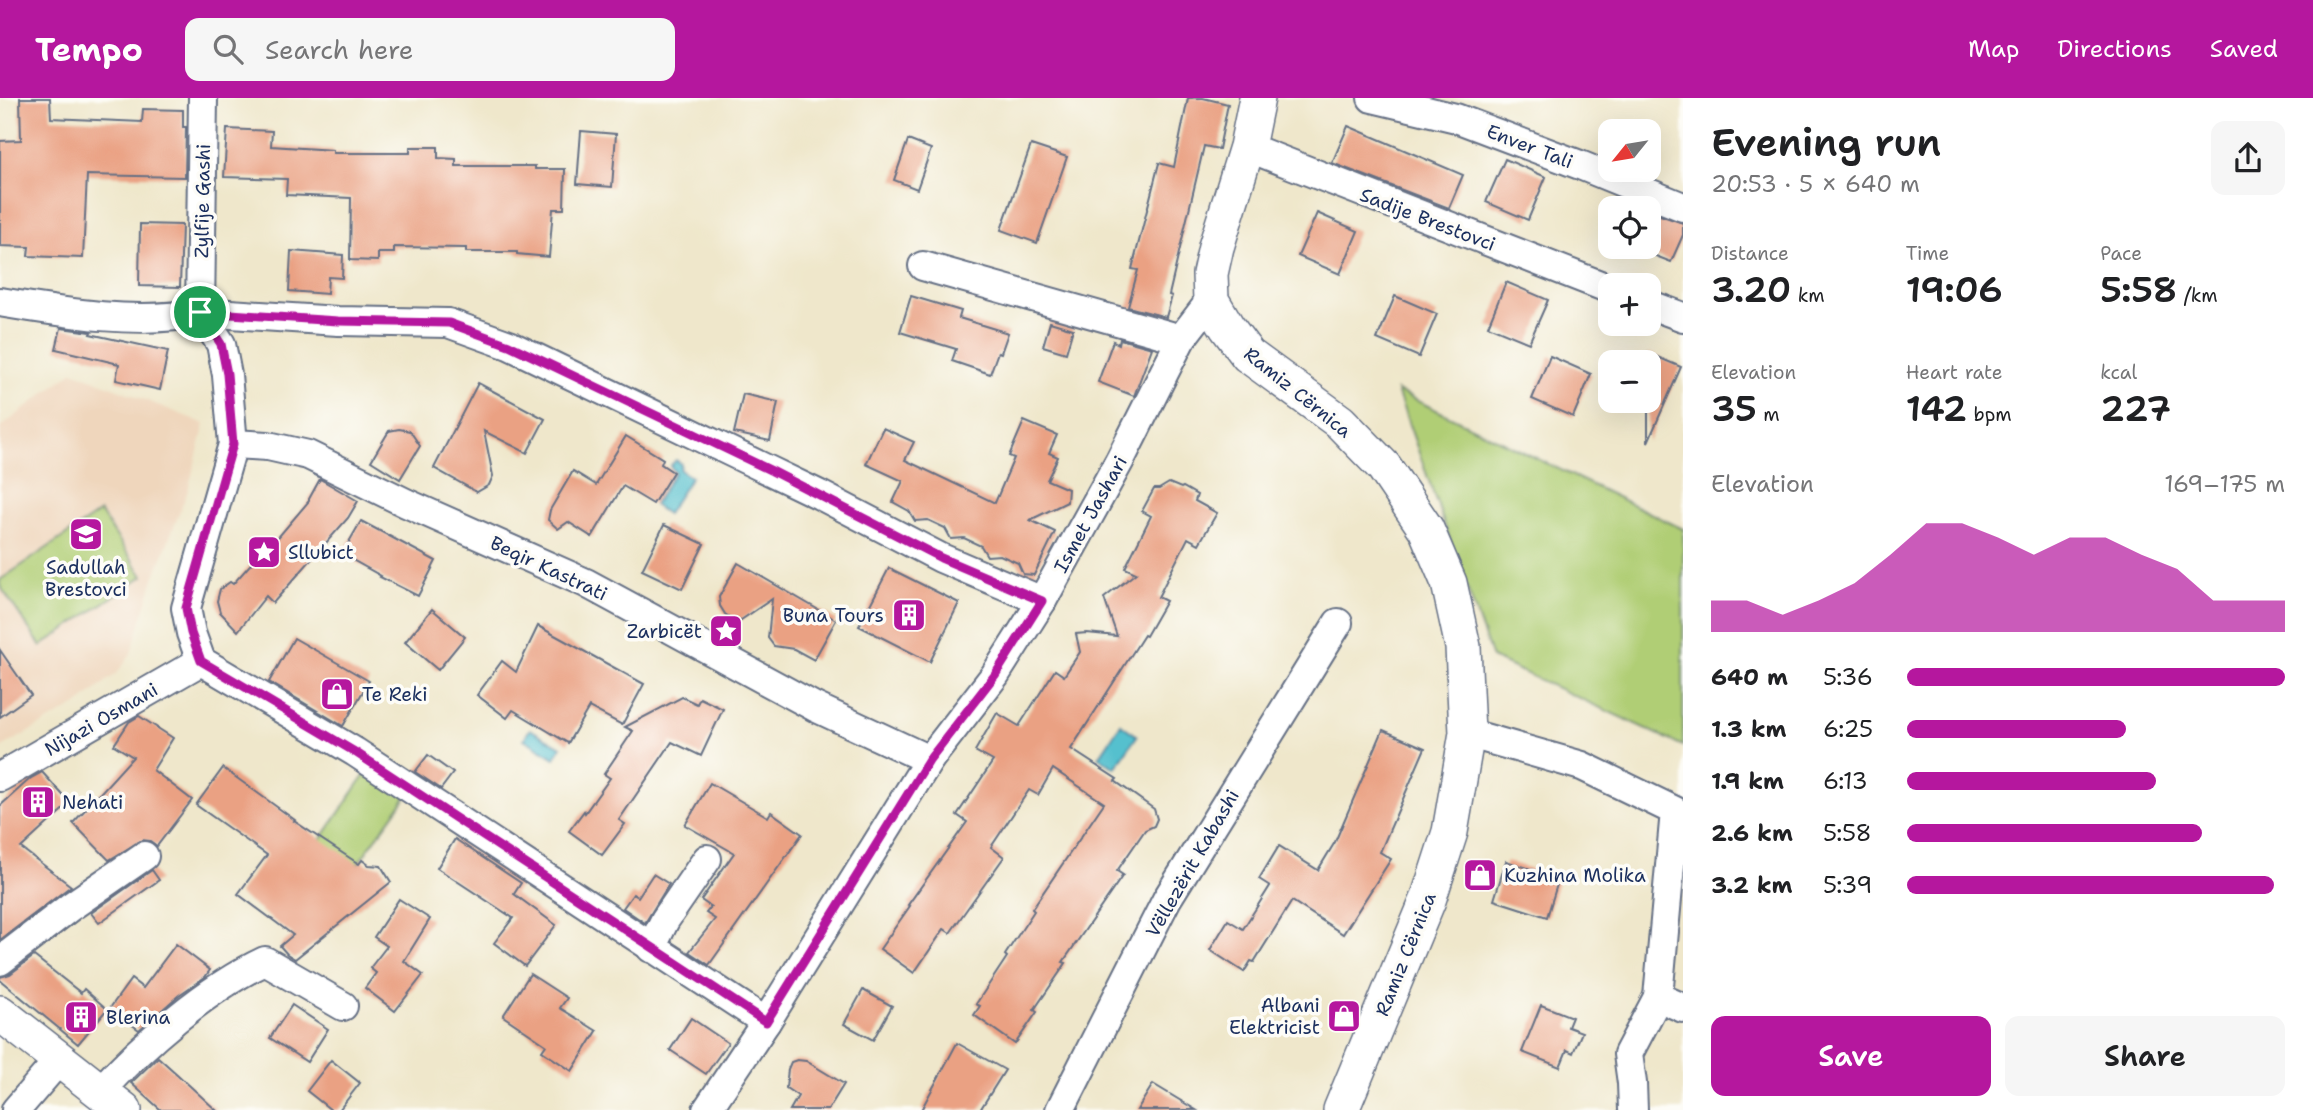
<!DOCTYPE html>
<meta charset="utf-8">
<style>
:root{--surface:#fff;--page:#f6f6f6;--text:#202124;--muted:#757577;--accent:#b5179e}
body{margin:0;font-family:"Shantell Sans",sans-serif;background:var(--page);color:var(--text);height:100vh;display:flex;flex-direction:column;font-size:26px;white-space:nowrap}
*{box-sizing:border-box;margin:0}
p{font-size:23px;color:var(--muted)}
.icon{flex:none;width:38px;height:38px;fill:none;stroke:currentColor;stroke-width:2;stroke-linecap:round;stroke-linejoin:round}
.map{position:relative;flex:1;overflow:hidden}
.panel{display:flex;flex-direction:column;background:var(--surface);width:630px}
.panel>*{flex:none}
.needle{width:46px;rotate:240deg}
.fabs{position:absolute;left:1598px;top:21px;display:grid;gap:14px}
.fabs a{display:grid;place-items:center;width:63px;height:63px;border-radius:14px;background:var(--surface);box-shadow:0 7px 28px #0002;font-size:35px}
.pin{position:absolute;display:grid;place-items:center;width:60px;height:60px;color:#fff;margin:-30px;border:4px solid #fff;border-radius:50%;box-shadow:0 2px 7px #0007}
.round{display:grid;place-items:center;flex:none;width:74px;height:74px;border-radius:14px;background:var(--page)}
.overview{display:flex;align-items:center;justify-content:space-between;height:119px;padding:0 28px}
h1{font-size:38px;font-weight:600;line-height:52px}
.figures{display:grid;grid-template-columns:repeat(3,1fr);gap:10px;height:119px;padding:7px 28px}
.figures div{display:grid;align-content:center}
.figures b{font-size:35px;font-weight:600}
.figures small{font-size:19px;font-weight:400}
.figures p{font-size:19px}
.chart{height:196px;padding:14px 28px}
.chart p{display:flex;justify-content:space-between}
.chart svg{width:100%;height:126px;margin-top:7px;fill:var(--accent);opacity:.7}
.cta{display:flex;gap:14px;margin-top:auto;padding:14px 28px}
.cta a{flex:1;height:80px;border-radius:14px;background:var(--accent);color:#fff;font-size:28px;font-weight:600;line-height:80px;text-align:center}
.cta a+a{background:var(--page);color:var(--text)}
ul{padding:0 28px;list-style:none;font-size:23px}
li{display:grid;grid-template-columns:112px 84px 1fr;align-items:center;height:52px}
li i{height:18px;border-radius:9px;background:var(--accent)}
header{display:flex;align-items:center;gap:42px;box-sizing:border-box;height:98px;padding:0 35px;background:var(--accent);color:#fff}
header strong{font-size:33px}
nav{display:flex;gap:38px;margin-inline-start:auto;font-size:24px}
.search{width:490px;height:63px;background:var(--page);display:flex;align-items:center;gap:18px;box-sizing:border-box;padding:0 24px;border-radius:14px;color:var(--muted);font-size:26px}
main{display:flex;flex:1;min-height:0}
.map>svg:first-child{display:block}
</style>
<header>
<strong>Tempo</strong>
<div class="search"><svg class="icon" aria-label="search" viewBox="0 0 24 24"><circle cx="10" cy="10" r="6"/><path d="M15 15l6 6"/></svg>Search here</div>
<nav><a>Map</a><a>Directions</a><a>Saved</a></nav>
</header>
<main>
<div class="map">
<svg width="1683" height="1012" viewBox="0 0 1683 1012">
<rect width="100%" height="100%" fill="#fdfcf7"/>
<filter id="ink" filterUnits="userSpaceOnUse"><feTurbulence type="fractalNoise" baseFrequency=".0143" numOctaves="2"/><feDisplacementMap in="SourceGraphic" scale="14" xChannelSelector="R" yChannelSelector="G"/><feConvolveMatrix kernelMatrix="1 2 1 2 8 2 1 2 1" color-interpolation-filters="sRGB"/></filter>
<filter id="wash" filterUnits="userSpaceOnUse"><feTurbulence type="fractalNoise" baseFrequency=".00686" numOctaves="4" result="noise"/><feDisplacementMap in="SourceGraphic" scale="28" xChannelSelector="R" yChannelSelector="G"/><feGaussianBlur stdDeviation="1.57" result="paint"/><feColorMatrix in="noise" values="0 0 0 0 0 0 0 0 0 0 0 0 0 0 0 0 0 1.4 0 .05"/><feComposite in="paint" operator="in"/></filter>
<g filter="url(#wash)">
<rect width="100%" height="100%" fill="#efe7cb"/>
<path fill="#efd6bc" d="M73 273 205 326 188 392 154 480 130 558 117 575 77 607 0 650V330Z"/>
<g fill="#b0ce75" stroke="#667e6a" stroke-width="2">
<path d="M1397 293 1683 431V648L1492 560Z"/>
<path d="M100 414 143 478 41 548 0 488V482Z"/>
<path d="M369 671 409 695 330 804 295 779Z"/>
</g>
<g fill="#54c0ce" stroke="#387896" stroke-width="2">
<path d="M676 362 681 366 680 372 691 379 667 416 654 407 675 374 670 368Z"/>
<path d="M1121 626 1137 638 1115 670 1099 659Z"/>
<path d="M530 631 561 649 555 660 524 641Z"/>
</g>
<g id="blocks">
<g fill="#eaa183">
<path d="M20 0H50L51 20 142 24 143 11 183 12V29H186L185 79 87 77 83 160 28 158 29 149 0 148V43L21 42Z"/>
<path d="M1188 0H1203L1228 6 1219 51 1204 48 1169 197 1172 198 1166 219 1128 209 1138 172 1132 171 1159 65 1174 69Z"/>
<path d="M1348 28 1463 77 1449 110 1332 65Z"/>
<path d="M227 31 272 33 271 48 333 52V55H410V49H438V60L456 61V68H535V71H565L564 111H553L549 159 517 156V154H466V150L394 149V155H378V163L350 162 351 100 286 97 287 81 224 79Z"/>
<path d="M581 33 616 36 612 89 577 86Z"/>
<path d="M908 42 931 51 917 91 894 82Z"/>
<path d="M1031 47 1067 59 1037 145 1001 132Z"/>
<path d="M1505 61 1546 79 1528 122 1486 104Z"/>
<path d="M1648 113 1683 125V137L1671 164 1648 155Z"/>
<path d="M1317 115 1358 133 1340 176 1298 158Z"/>
<path d="M140 126 182 127 180 189 139 188Z"/>
<path d="M291 153 343 157 342 180 328 179 327 196 289 193Z"/>
<path d="M1506 184 1548 202 1529 245 1488 228Z"/>
<path d="M911 198 961 213 959 220 1008 235 1001 255 998 254 990 276 952 263 956 251 900 234Z"/>
<path d="M1395 198 1437 216 1419 259 1377 241Z"/>
<path d="M1050 224 1073 231 1066 255 1043 248Z"/>
<path d="M61 230 91 234 90 236 168 253 160 292 116 282 119 266 56 251Z"/>
<path d="M1120 241 1152 250 1134 298 1098 284 1113 243 1119 246Z"/>
<path d="M1648 255 1681 269 1648 344Z"/>
<path d="M1550 258 1591 276 1573 319 1532 301Z"/>
<path d="M478 285 545 321 527 355 484 333 493 378 489 387 477 394 434 370Z"/>
<path d="M743 296 778 304 770 343 734 335Z"/>
<path d="M1024 323 1057 337 1049 355 1058 359 1047 382 1068 391 1067 404 1030 422 1055 434 1034 477 1023 476 1018 465 1000 457 987 458 981 448 964 440 951 441 945 430 928 422 915 423 909 413 893 404 903 383 866 366 883 330 914 344 905 362 995 405 1014 360 1009 358Z"/>
<path d="M399 331 410 333 420 348 400 381 371 363 389 333Z"/>
<path d="M626 338 663 361 661 366 673 374 653 406 623 388 592 439 568 424 558 431 548 422 550 412 573 373 596 387Z"/>
<path d="M320 381 358 403 348 420 273 505 266 498 238 533 220 514 217 503 220 491 230 484 233 486 267 448 269 450 309 403V401Z"/>
<path d="M1169 385 1181 390 1183 389 1197 397 1195 403 1217 415 1199 446 1188 440 1158 499 1166 503 1146 538 1144 537 1071 651 1117 681 1115 683 1154 711 1157 721 1154 728 1145 732 1117 773 1123 777 1063 864 1066 865 1034 912 1037 914 1015 946 974 917 980 908 976 906 1007 859 1005 857 1034 813 1032 811 1104 705 1053 671 1038 697 1029 692 991 749 1004 759 950 835 944 831 914 875 880 851 910 808 908 807 967 724 957 717 993 663 975 653 997 615 1019 628 1055 572 1064 578 1080 554 1076 536 1087 535 1117 538 1104 500 1136 475 1125 470 1151 418 1142 413 1154 391H1159Z"/>
<path d="M361 423 436 463 418 498 380 479 381 478 342 456Z"/>
<path d="M664 427 704 446 682 491 642 472Z"/>
<path d="M738 465 836 522 814 562 794 551 774 548 768 540 772 501 741 522 732 521 725 516 720 508 719 499Z"/>
<path d="M889 470 959 505 930 564 859 528Z"/>
<path d="M432 511 465 539 438 572 405 544Z"/>
<path d="M538 528 644 586 622 627 589 609 568 645 513 612 507 620 477 597 502 563 516 574Z"/>
<path d="M294 540 369 583 343 628 269 584Z"/>
<path d="M0 552 31 597 0 619Z"/>
<path d="M682 599 697 606 700 600 723 611 701 658 672 644 619 722 625 726 602 757 569 733 584 713 585 715 610 680 604 676 633 633 625 629Z"/>
<path d="M139 618 173 640 153 672 192 702 157 748 150 743 142 742 109 762 73 725 133 659 114 647 129 624Z"/>
<path d="M1383 632 1425 650 1380 754 1391 761 1343 836 1292 803 1254 864 1251 863 1244 874 1210 852 1228 822 1243 831 1270 788 1259 781 1279 748 1318 772 1335 744Z"/>
<path d="M428 657 453 675 441 691 415 674Z"/>
<path d="M223 670 295 722 294 723 359 766 362 762 369 767 381 768 391 784 295 861 287 856 280 848 293 837 238 796 267 757 196 707Z"/>
<path d="M42 674 70 705 21 750 71 788 0 842V708L31 680Z"/>
<path d="M710 685 768 719 771 714 802 736 709 867 689 854 715 821 706 815 711 809 701 802 734 755 685 727Z"/>
<path d="M455 741 521 785 514 796 556 827 525 868 494 845 513 820 437 770Z"/>
<path d="M1506 763 1559 780 1547 819 1494 802Z"/>
<path d="M152 772 159 782 99 825 91 815Z"/>
<path d="M653 776 669 786 645 825 623 810 633 796 638 799Z"/>
<path d="M399 801 430 821 404 863 423 877 395 913 365 890 376 875 370 870 387 848 374 839Z"/>
<path d="M176 846 210 872 205 879 179 897 139 932 110 910 131 881 143 890Z"/>
<path d="M34 858 81 895 84 891 107 911 78 946 0 882V879L10 876Z"/>
<path d="M530 876 567 900 560 910 597 933 572 973 542 953 546 947 503 918Z"/>
<path d="M863 892 892 908 873 942 844 926Z"/>
<path d="M292 907 328 931 307 964 270 940Z"/>
<path d="M1541 907 1572 919 1568 929 1582 934 1573 955 1567 952 1560 969 1522 954Z"/>
<path d="M691 920 728 945 706 976 670 952Z"/>
<path d="M957 945 1005 972 980 1012H921Z"/>
<path d="M158 959 178 977 216 1012H161L131 985Z"/>
<path d="M331 962 360 985 339 1012H331L307 993Z"/>
<path d="M797 962 806 963 844 986 828 1012H790L798 998 786 990 788 971 791 964Z"/>
<path d="M1153 986 1196 1012H1137Z"/>
</g>
</g>
</g>
<g filter="url(#ink)">
<use href="#blocks" fill-opacity="0" stroke="#656f84" stroke-width="2"/>
<g fill="none" stroke-linecap="round" stroke-linejoin="round">
<g stroke="#656f84" stroke-width="32">
<g id="minor">
<path d="M1372 0 1456 20 1580 67 1683 109"/>
<path d="M1247 49 1610 191"/>
<path d="M923 168 1181 241"/>
<path d="M0 204C60 214 141 228 200 214L338 223 448 225 509 247 820 397 941 460 1042 503"/>
<path d="M1648 206 1683 219"/>
<path d="M200 214 221 246 227 277 233 346 186 510 191 535 201 563 355 654 766 924"/>
<path d="M200 214 203 0"/>
<path d="M233 346 268 348 308 357 406 405 586 485 815 609 929 662"/>
<path d="M1467 635 1582 668 1675 713 1658 899 1683 910"/>
<path d="M0 679 201 563"/>
<path d="M651 850 665 822 707 761"/>
<path d="M0 863 70 809 144 758"/>
<path d="M99 994C143 946 207 890 265 863L343 908"/>
<path d="M16 1012 59 962"/>
<path d="M707 1012 766 924 929 662 995 577 1042 503 1120 362 1181 241 1211 202"/>
<path d="M1060 1012 1167 801 1338 525"/>
<path d="M1633 1012 1632 985 1628 956 1658 899"/>
</g>
</g>
<g stroke="#656f84" stroke-width="38">
<g id="tertiary">
<path d="M1257 0 1247 49 1216 149 1210 176 1211 202 1227 229 1248 257 1340 324 1384 369 1426 431 1449 485 1463 549 1467 635 1450 734 1428 802 1341 1012"/>
<path d="M0 915 124 1012"/>
</g>
</g>
<use href="#minor" stroke="#fff" stroke-width="28"/>
<use href="#tertiary" stroke="#fff" stroke-width="35"/>
</g>
</g>
<g fill="none" stroke-linecap="round" stroke-linejoin="round" filter="url(#ink)">
<g stroke="#fff" stroke-width="14">
<path id="route" d="M200 214 338 223 449 225 509 247 772 373 941 460 1042 503 995 577 929 662 766 924 355 654 201 563 191 535 186 510 233 346 227 276 221 246Z"/>
</g>
<use href="#route" stroke="#b5179e" stroke-width="9"/>
</g>
<defs>
<g id="school-square" transform="scale(1.75)"><rect x="-9" y="-9" width="18" height="18" rx="4" fill="#b5179e" stroke="#fdfcf7"/><path d="M0-5L7-2L0 1L-7-2ZM-4 1L0 2.5L4 1V4Q0 6-4 4Z" fill="#fff"/></g>
<g id="sight-square" transform="scale(1.75)"><rect x="-9" y="-9" width="18" height="18" rx="4" fill="#b5179e" stroke="#fdfcf7"/><path d="M0-6L1.8-2.2L6-1.7L2.9 1.2L3.7 5.4L0 3.3L-3.7 5.4L-2.9 1.2L-6-1.7L-1.8-2.2Z" fill="#fff"/></g>
<g id="building-square" transform="scale(1.75)"><rect x="-9" y="-9" width="18" height="18" rx="4" fill="#b5179e" stroke="#fdfcf7"/><path d="M-4-6H4V6H1V3H-1V6H-4ZM-2.5-4.3h1.7v1.8h-1.7ZM.8-4.3h1.7v1.8H.8ZM-2.5-1h1.7V.8h-1.7ZM.8-1h1.7V.8H.8Z" fill="#fff"/></g>
<g id="shop-square" transform="scale(1.75)"><rect x="-9" y="-9" width="18" height="18" rx="4" fill="#b5179e" stroke="#fdfcf7"/><path d="M-5-2.5h2.3a2.7 3.5 0 0 1 5.4 0H5L5.5 6h-11ZM-1.5-2.5h3a1.5 2.3 0 0 0-3 0Z" fill="#fff"/></g>
</defs>
<g fill-rule="evenodd">
<use href="#school-square" x="86" y="436"/>
<use href="#sight-square" x="264" y="454"/>
<use href="#building-square" x="909" y="517"/>
<use href="#sight-square" x="726" y="533"/>
<use href="#shop-square" x="337" y="596"/>
<use href="#building-square" x="38" y="704"/>
<use href="#shop-square" x="1480" y="777"/>
<use href="#shop-square" x="1344" y="918"/>
<use href="#building-square" x="81" y="919"/>
</g>
<g text-anchor="middle" stroke-width="7" stroke-linejoin="round" paint-order="stroke">
<g font-size="19" fill="#1b2f5e" stroke="#fdfcf7">
<text transform="translate(1530 48) rotate(21)" y="7">Enver Tali</text>
<text transform="translate(202 103) rotate(-89)" y="7">Zylfije Gashi</text>
<text transform="translate(1428 121) rotate(21)" y="7">Sadije Brestovci</text>
<text transform="translate(1298 294) rotate(39)" y="7">Ramiz Cërnica</text>
<text transform="translate(1090 416) rotate(-61)" y="7">Ismet Jashari</text>
<text transform="translate(549 470) rotate(25)" y="7">Beqir Kastrati</text>
<text transform="translate(101 621) rotate(-30)" y="7">Nijazi Osmani</text>
<text transform="translate(1192 765) rotate(-60)" y="7">Vëllezërit Kabashi</text>
<text transform="translate(1405 856) rotate(-68)" y="7">Ramiz Cërnica</text>
</g>
<g font-size="19" fill="#1b2f5e" stroke="#fdfcf7" text-anchor="start">
<text x="288" y="461">Sllubict</text>
<text x="86" y="476" text-anchor="middle">Sadullah<tspan x="86" dy="22">Brestovci</tspan></text>
<text x="884" y="524" text-anchor="end">Buna Tours</text>
<text x="702" y="540" text-anchor="end">Zarbicët</text>
<text x="362" y="603">Te Reki</text>
<text x="62" y="711">Nehati</text>
<text x="1504" y="784">Kuzhina Molika</text>
<text x="1320" y="914" text-anchor="end">Albani<tspan x="1320" dy="22">Elektricist</tspan></text>
<text x="106" y="926">Blerina</text>
</g>
</g>
</svg>
<div class="fabs">
<a><svg class="needle" viewBox="-14 -14 28 28"><path d="M0-13l5 13h-10z" fill="#e53935"/><path d="M0 13l5-13h-10z" fill="#757577"/></svg></a>
<a><svg class="icon" aria-label="locate" viewBox="0 0 24 24"><circle cx="12" cy="12" r="6"/><path d="M12 2v4M12 18v4M2 12h4M18 12h4"/></svg></a>
<a>+</a>
<a>−</a>
</div>
<div class="pin" style="left:200px;top:214px;background:#1e9e55"><svg class="icon" aria-label="arrive" viewBox="0 0 24 24"><path d="M6 21V4h12l-3 4 3 4H6"/></svg></div>
</div>
<section class="panel">
<div class="overview"><div><h1>Evening run</h1><p>20:53 · 5 × 640 m</p></div><a class="round"><svg class="icon" aria-label="share" viewBox="0 0 24 24"><path d="M12 15V3M7 8l5-5 5 5M5 13v7h14v-7"/></svg></a></div>
<div class="figures">
<div><p>Distance</p><b>3.20<small> km</small></b></div>
<div><p>Time</p><b>19:06</b></div>
<div><p>Pace</p><b>5:58<small> /km</small></b></div>
</div>
<div class="figures">
<div><p>Elevation</p><b>35<small> m</small></b></div>
<div><p>Heart rate</p><b>142<small> bpm</small></b></div>
<div><p>kcal</p><b>227</b></div>
</div>
<div class="chart"><p><span>Elevation</span>169–175 m</p>
<svg viewBox="0 0 160 44" preserveAspectRatio="none"><path d="M0 44V33L10 33L20 38L30 33L40 27L50 17L60 6L70 6L80 11L90 17L100 11L110 11L120 17L130 22L140 33L150 33L160 33V44z"/></svg>
</div>
<ul>
<li><b>640 m</b>5:36<i style="width:100%"></i></li>
<li><b>1.3 km</b>6:25<i style="width:58%"></i></li>
<li><b>1.9 km</b>6:13<i style="width:66%"></i></li>
<li><b>2.6 km</b>5:58<i style="width:78%"></i></li>
<li><b>3.2 km</b>5:39<i style="width:97%"></i></li>
</ul>
<div class="cta"><a>Save</a><a>Share</a></div>
</section>
</main>
